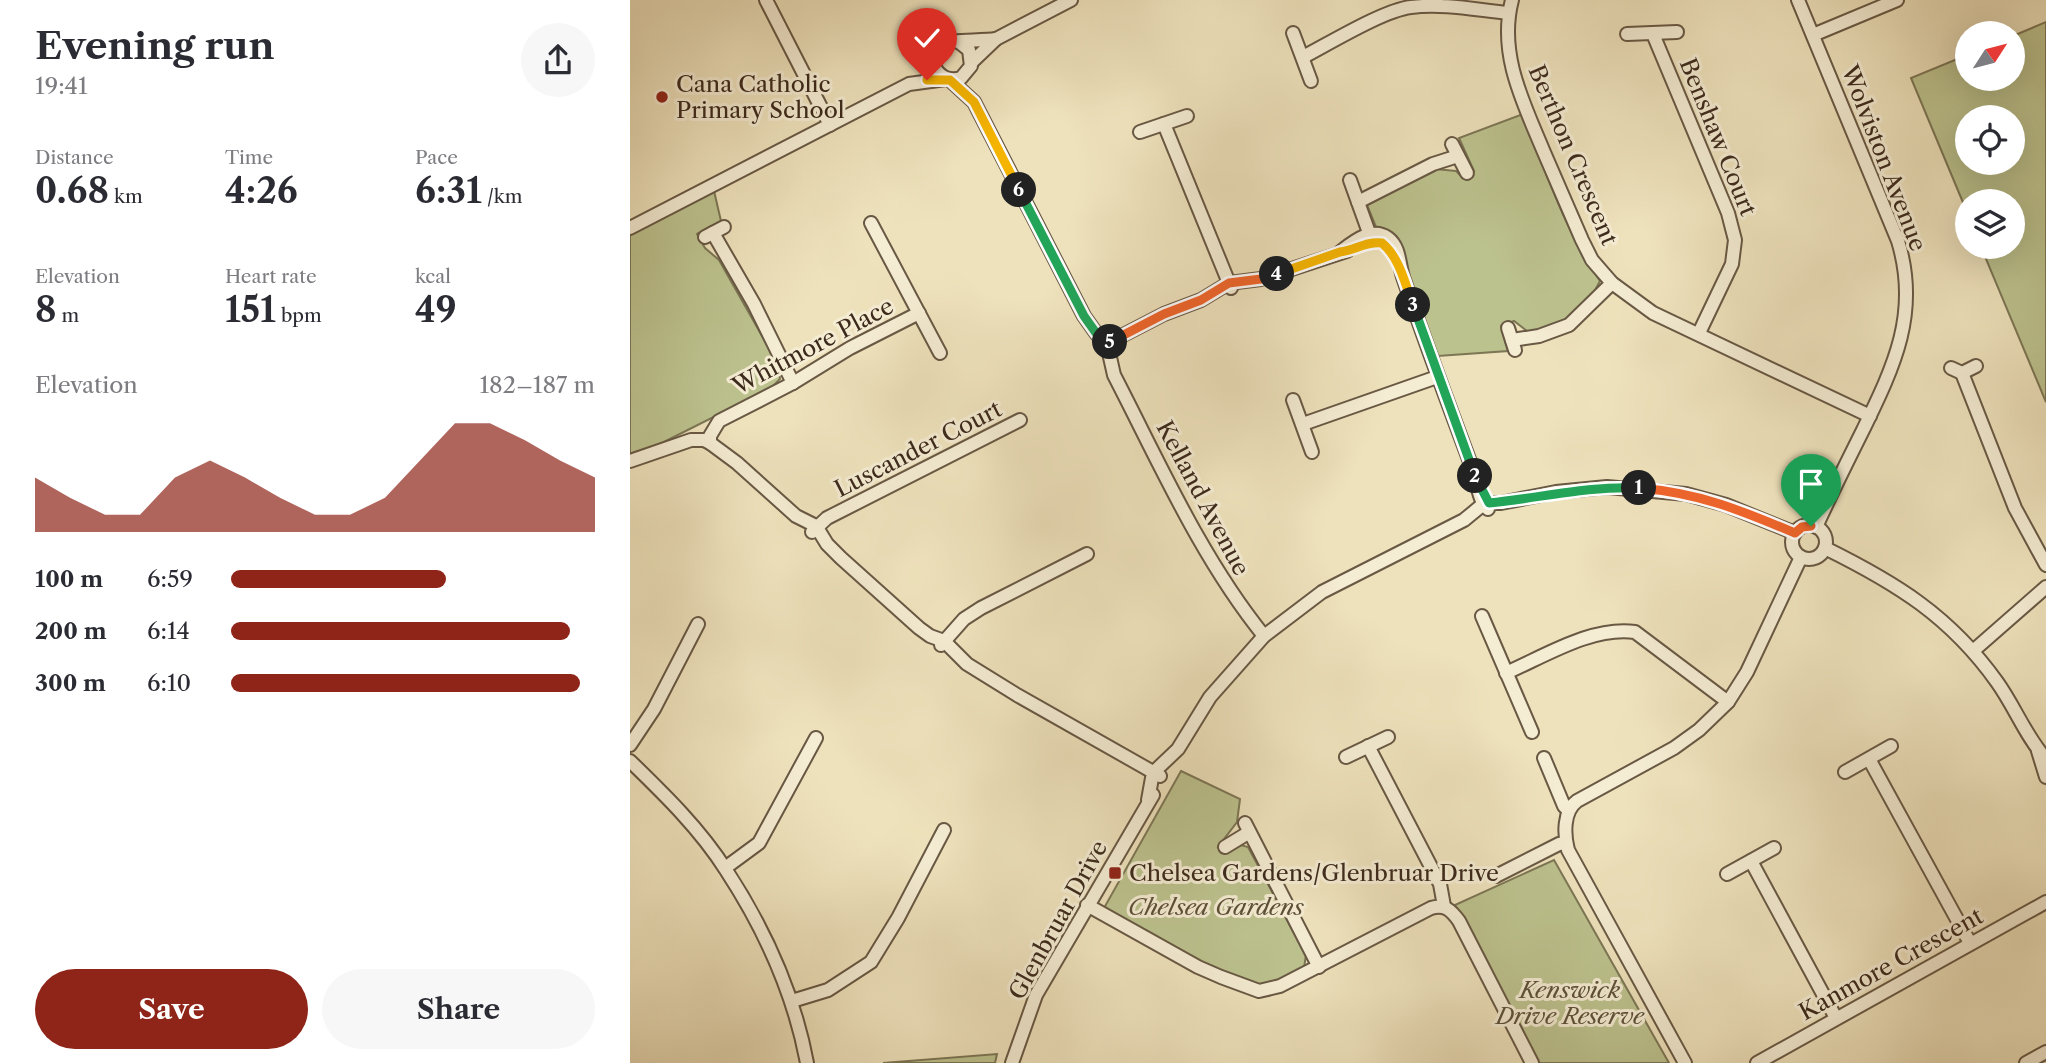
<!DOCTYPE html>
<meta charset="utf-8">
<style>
:root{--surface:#fff;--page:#f7f7f7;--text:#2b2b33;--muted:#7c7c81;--accent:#8f2418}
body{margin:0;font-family:"Libre Caslon Text",serif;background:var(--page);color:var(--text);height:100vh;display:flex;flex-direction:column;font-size:26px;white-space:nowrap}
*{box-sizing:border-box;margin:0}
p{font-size:23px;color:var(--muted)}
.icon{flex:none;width:38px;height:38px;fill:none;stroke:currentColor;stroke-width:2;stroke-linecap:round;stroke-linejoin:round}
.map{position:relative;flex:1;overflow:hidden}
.details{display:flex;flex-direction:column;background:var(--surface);width:630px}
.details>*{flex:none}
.needle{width:46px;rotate:54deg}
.fabs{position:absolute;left:1325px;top:21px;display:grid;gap:14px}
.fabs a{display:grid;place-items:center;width:70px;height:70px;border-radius:50%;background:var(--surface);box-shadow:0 7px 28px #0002;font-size:35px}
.pin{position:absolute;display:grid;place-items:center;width:60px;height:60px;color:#fff;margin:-72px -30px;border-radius:50% 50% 50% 0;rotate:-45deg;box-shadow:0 0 7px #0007}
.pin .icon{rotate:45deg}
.km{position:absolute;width:35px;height:35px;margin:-18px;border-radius:50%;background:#222;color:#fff;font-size:19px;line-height:35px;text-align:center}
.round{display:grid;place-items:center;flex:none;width:74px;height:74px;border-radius:37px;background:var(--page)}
.head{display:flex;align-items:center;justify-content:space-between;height:119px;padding:0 35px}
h1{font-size:38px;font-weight:700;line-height:52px}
.stats{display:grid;grid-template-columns:repeat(3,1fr);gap:10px;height:119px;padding:7px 35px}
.stats div{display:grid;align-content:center}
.stats b{font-size:35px;font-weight:700}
.stats small{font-size:19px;font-weight:400}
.stats p{font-size:19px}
.chart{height:196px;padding:14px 35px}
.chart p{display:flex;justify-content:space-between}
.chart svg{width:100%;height:126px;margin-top:7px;fill:var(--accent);opacity:.7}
.button{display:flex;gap:14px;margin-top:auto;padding:14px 35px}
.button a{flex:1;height:80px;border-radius:42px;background:var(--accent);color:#fff;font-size:28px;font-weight:700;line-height:80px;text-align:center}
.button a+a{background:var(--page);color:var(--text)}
ul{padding:0 35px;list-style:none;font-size:23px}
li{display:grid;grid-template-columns:112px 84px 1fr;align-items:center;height:52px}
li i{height:18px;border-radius:9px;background:var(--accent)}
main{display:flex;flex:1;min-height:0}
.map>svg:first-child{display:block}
</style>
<main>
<section class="details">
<div class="head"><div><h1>Evening run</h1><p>19:41</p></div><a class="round"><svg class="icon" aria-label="share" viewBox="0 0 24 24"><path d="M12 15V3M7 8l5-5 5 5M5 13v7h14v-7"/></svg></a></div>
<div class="stats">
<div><p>Distance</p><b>0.68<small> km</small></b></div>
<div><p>Time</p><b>4:26</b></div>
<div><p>Pace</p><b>6:31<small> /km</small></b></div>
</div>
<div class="stats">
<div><p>Elevation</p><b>8<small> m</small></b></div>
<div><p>Heart rate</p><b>151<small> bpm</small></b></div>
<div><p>kcal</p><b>49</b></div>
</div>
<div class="chart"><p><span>Elevation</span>182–187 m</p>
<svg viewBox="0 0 160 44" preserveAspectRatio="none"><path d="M0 44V25L10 32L20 38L30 38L40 25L50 19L60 25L70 32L80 38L90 38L100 32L110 19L120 6L130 6L140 12L150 19L160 25V44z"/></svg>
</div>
<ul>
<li><b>100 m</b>6:59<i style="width:59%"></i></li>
<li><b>200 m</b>6:14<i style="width:93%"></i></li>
<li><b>300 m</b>6:10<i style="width:96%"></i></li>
</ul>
<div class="button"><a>Save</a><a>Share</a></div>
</section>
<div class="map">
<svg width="1416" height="1063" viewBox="0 0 1416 1063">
<rect width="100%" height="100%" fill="#eee2bc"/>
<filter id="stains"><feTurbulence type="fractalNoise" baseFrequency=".00286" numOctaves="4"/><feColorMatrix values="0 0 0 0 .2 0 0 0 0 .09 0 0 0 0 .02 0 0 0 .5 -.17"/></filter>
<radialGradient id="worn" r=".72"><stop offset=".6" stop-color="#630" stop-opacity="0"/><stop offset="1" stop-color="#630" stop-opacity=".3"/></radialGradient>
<g fill="#bcc28e" stroke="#7c7655" stroke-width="2" fill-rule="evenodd">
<path d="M1416 22V402L1351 247H1382V201H1337V212L1281 78 1337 55V79H1382L1383 36ZM1337 117H1382V163H1337Z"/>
<path d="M893 114C915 170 935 231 970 281L963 294 937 321 901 334 884 321 871 326 878 351 808 356 765 241 746 227 737 205 805 169 826 171 832 177 844 171 829 138Z"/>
<path d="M84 191 91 221 67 234 75 248 89 260 140 350 149 370 150 379 141 388 20 449 0 454V234Z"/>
<path d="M551 771 610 799 607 822 588 847 598 852 611 845 618 847 676 955 674 968 649 982 633 988 562 958 474 908Z"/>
<path d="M924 860 1039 1063H908L825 905Z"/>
<path d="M367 1054 365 1063H253Z"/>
</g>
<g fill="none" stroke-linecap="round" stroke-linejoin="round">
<g stroke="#685844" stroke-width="16">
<g id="minor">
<path d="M136 0 200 125"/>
<path d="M882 0C868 53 893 102 913 150 926 180 939 210 952 240L962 260 982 283 1023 313 1240 416"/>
<path d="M1168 0 1268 241C1290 313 1264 366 1233 430 1217 462 1201 494 1186 527"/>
<path d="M663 33 681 81"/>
<path d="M997 34 1047 32"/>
<path d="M1023 34 1098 213 1105 240 1102 264 1069 333"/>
<path d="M1183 35 1267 0"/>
<path d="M329 42 339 50 341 66 331 78C305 86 292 52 315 43 322 40 354 41 366 39"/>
<path d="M673 57C700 43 754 10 781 7 813 3 847 10 879 13"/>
<path d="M342 62 366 39 441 0"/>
<path d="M320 80 344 102 454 316 466 333 477 344 484 375C530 464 571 558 634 636"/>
<path d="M534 124 601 288"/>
<path d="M510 132 557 116"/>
<path d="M822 144 837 173"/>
<path d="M720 180 742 241"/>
<path d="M728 202 803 164 828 156"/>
<path d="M241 223 310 353"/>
<path d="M0 228 279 84 316 79"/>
<path d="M83 233 124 304 163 383"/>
<path d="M75 237 94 227"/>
<path d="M710 252C723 242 742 226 758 238 770 247 769 264 773 277 795 342 819 406 843 470 848 483 848 500 858 509"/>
<path d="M878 328 885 350"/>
<path d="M882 340 909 336 939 325 982 283"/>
<path d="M472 346 534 314 571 300 599 283 631 279 717 251"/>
<path d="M1321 368 1332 373 1346 366"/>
<path d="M1332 373 1385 508 1416 565"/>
<path d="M663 400 682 452"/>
<path d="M673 424 807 377"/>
<path d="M80 443V436L89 421 163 383 220 348 289 313"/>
<path d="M0 461 61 440H74L80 443 107 463 166 516 186 526 197 544 211 558 289 628 300 636 314 641 337 664 387 695 530 776"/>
<circle cx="1179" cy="542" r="17"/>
<path d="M182 532 197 518 390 420"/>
<path d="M1195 548C1266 583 1320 616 1367 682 1385 707 1396 737 1416 759"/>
<path d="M852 616 902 732"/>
<path d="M311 645 334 619 351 608 457 554"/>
<path d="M1343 651 1416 587"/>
<path d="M876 673C915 656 962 626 1005 632L1098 702"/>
<path d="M0 745 24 709 68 624"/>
<path d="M738 746 810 884 814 906"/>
<path d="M1408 751 1416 777"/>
<path d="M716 757 758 737"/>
<path d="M914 758 934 806 938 810"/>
<path d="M1239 759 1340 943"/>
<path d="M0 761C34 794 70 829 96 870 134 928 164 994 177 1063"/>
<path d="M1215 772 1261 746"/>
<path d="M518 800 522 778 527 769 548 749 580 697 634 636 692 592 834 520 851 506 859 503H871L926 492 977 487 1056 494 1096 505 1165 533"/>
<path d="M615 823 689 967"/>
<path d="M595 847 618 833"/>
<path d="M1121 861 1206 1018"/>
<path d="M95 868 129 843 186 738"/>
<path d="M1097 874 1144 848"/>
<path d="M866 876 929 844 936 843"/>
<path d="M457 905 568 967 591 977 629 991 650 986 801 908C815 904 821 910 829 921L902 1063"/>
<path d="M162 1001 198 990 241 962 268 918 314 830"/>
<path d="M382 1063 406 995 523 795"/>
<path d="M1055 1063 938 850C934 835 933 811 947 801L1044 748 1069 730 1098 702 1117 672 1171 557"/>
<path d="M1127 1063 1416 902"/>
<path d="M1396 1063 1416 1052"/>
</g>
</g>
<use href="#minor" stroke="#f4ecd3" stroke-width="12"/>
</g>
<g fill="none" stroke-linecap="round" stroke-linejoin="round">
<g stroke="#fff" stroke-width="14">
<path id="split-1" d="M1009 488C1070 493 1110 510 1165 533L1172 527 1181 526"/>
</g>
<g stroke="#fff" stroke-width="14">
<path id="split-2" d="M845 476 859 503C911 498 955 486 1009 488"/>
</g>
<g stroke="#fff" stroke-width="14">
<path id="split-3" d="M783 305 845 476"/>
</g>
<g stroke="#fff" stroke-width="14">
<path id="split-4" d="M647 274 710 252C726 250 736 241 752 243 770 258 775 284 783 305"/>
</g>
<g stroke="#fff" stroke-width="14">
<path id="split-5" d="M480 342 534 314 571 300 599 283 631 279 647 274"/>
</g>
<g stroke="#fff" stroke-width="14">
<path id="split-6" d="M389 190 454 316 466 333 477 344 480 342"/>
</g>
<g stroke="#fff" stroke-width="14">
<path id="split-7" d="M297 80H320L344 102 389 190"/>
</g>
<use href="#split-1" stroke="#f0652b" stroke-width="9"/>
<use href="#split-2" stroke="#22a559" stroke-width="9"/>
<use href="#split-3" stroke="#22a559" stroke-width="9"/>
<use href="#split-4" stroke="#f5b400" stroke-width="9"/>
<use href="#split-5" stroke="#f0652b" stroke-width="9"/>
<use href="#split-6" stroke="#22a559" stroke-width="9"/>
<use href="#split-7" stroke="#f5b400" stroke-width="9"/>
</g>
<g fill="#8f2418" stroke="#f4ecd3" stroke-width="2.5">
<circle cx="32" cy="97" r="7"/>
<rect x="478" y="866" width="14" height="14" rx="3.5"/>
</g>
<g text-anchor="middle" stroke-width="6" stroke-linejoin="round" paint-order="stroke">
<g font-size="23" fill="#3c2a1c" stroke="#f4ecd3" text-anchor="start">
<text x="46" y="92">Cana Catholic<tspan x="46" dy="26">Primary School</tspan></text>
<text x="499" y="881">Chelsea Gardens/Glenbruar Drive</text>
</g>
<g font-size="23" fill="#3c2a1c" stroke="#f4ecd3">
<text transform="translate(1088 137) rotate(68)" y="8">Benshaw Court</text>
<text transform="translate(943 155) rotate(67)" y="8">Berthon Crescent</text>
<text transform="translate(1254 158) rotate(69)" y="8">Wolviston Avenue</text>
<text transform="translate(183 346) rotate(-28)" y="8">Whitmore Place</text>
<text transform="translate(288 449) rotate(-27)" y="8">Luscander Court</text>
<text transform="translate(573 498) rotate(62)" y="8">Kelland Avenue</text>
<text transform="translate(428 920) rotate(-61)" y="8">Glenbruar Drive</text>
<text transform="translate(1261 964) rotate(-29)" y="8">Kanmore Crescent</text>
</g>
<g font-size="23" font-style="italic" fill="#5c5038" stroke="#f4ecd3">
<text x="586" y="915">Chelsea Gardens</text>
<text x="940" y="998">Kenswick<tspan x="940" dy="26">Drive Reserve</tspan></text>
</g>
</g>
<rect width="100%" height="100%" filter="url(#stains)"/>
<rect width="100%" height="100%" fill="url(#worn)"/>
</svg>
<div class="fabs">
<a><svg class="needle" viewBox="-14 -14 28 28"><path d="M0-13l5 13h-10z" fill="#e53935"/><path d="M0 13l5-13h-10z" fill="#7c7c81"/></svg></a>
<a><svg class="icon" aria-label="locate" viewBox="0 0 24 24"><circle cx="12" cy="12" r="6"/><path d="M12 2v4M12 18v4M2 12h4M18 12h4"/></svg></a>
<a><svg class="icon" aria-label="layers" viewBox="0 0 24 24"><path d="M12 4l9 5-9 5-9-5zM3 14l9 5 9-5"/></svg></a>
</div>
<div class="pin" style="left:1181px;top:526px;background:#1e9e55"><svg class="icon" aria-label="arrive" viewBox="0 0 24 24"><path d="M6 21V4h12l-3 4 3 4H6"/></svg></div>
<div class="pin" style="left:297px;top:80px;background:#d93025"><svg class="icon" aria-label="check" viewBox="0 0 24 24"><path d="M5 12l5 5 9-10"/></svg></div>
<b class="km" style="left:1009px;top:488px">1</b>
<b class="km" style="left:845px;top:476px">2</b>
<b class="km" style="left:783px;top:305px">3</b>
<b class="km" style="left:647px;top:274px">4</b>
<b class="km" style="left:480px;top:342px">5</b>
<b class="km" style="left:389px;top:190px">6</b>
</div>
</main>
